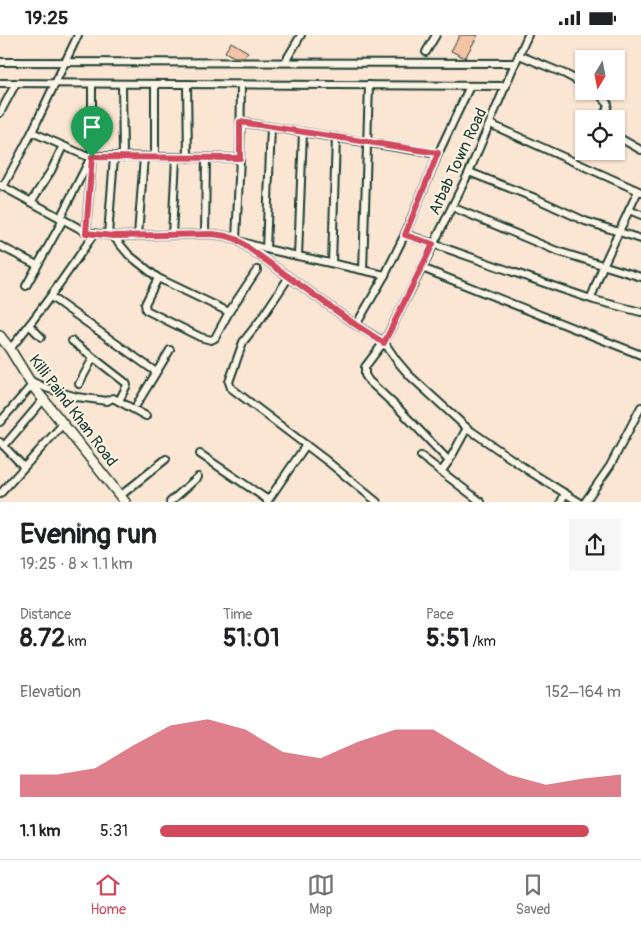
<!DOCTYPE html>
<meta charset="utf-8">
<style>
:root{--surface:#fff;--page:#f6f6f6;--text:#202124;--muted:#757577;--line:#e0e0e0;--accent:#d1495b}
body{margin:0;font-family:Pangolin,sans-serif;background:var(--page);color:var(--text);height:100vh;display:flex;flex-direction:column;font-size:19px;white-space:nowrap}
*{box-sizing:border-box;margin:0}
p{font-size:16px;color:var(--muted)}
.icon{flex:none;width:28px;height:28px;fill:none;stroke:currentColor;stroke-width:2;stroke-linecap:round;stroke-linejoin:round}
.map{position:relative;height:467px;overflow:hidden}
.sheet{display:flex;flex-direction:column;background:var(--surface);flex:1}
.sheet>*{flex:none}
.needle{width:32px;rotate:190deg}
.controls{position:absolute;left:575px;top:15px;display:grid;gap:10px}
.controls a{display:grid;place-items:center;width:50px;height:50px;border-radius:0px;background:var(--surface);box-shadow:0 1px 4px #0004;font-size:25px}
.pin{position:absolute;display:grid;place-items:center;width:42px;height:42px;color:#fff;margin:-51px -21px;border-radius:50% 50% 50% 0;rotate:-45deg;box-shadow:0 0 5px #0007}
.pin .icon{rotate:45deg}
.round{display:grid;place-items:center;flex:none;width:52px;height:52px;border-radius:0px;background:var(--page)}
.overview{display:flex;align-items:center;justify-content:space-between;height:85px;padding:0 20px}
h1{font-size:28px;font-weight:700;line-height:38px}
.figures{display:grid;grid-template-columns:repeat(3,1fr);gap:8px;height:85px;padding:5px 20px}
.figures div{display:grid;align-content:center}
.figures b{font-size:25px;font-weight:700}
.figures small{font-size:14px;font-weight:400}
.figures p{font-size:14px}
.chart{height:140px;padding:10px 20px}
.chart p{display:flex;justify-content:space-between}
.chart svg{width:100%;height:90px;margin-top:5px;fill:var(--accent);opacity:.7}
ul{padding:0 20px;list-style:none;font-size:16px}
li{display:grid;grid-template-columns:80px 60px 1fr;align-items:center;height:38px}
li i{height:12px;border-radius:6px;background:var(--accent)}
.status{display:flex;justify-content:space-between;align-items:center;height:35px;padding:0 25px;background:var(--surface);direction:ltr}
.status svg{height:14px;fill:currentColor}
.tab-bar{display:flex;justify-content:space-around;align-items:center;height:70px;border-top:1px solid var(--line);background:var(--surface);font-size:14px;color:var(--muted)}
.tab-bar a{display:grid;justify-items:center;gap:2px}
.tab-bar .selected{color:var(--accent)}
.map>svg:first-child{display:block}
</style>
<div class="status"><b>19:25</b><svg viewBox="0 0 49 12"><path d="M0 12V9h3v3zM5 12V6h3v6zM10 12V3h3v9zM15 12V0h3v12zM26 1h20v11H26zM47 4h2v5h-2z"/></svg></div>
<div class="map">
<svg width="641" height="467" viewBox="0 0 641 467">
<rect width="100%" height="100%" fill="#fae6d2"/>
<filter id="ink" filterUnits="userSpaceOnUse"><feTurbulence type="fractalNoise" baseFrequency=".02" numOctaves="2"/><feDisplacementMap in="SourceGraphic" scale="10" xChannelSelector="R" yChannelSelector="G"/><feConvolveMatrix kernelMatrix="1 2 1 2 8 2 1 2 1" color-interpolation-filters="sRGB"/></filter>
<g filter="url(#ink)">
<g fill="#f5c3a5" stroke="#1f3d34">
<path d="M460 0H478L465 23 451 16Z"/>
<path d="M231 7 248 17 244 22H234L225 17Z"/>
</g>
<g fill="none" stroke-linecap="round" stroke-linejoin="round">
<g stroke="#1f3d34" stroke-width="10">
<g id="street">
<path d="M426 17 436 0"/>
<path d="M519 20 565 39 584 49"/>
<path d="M0 27 515 28"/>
<path d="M285 27 301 0"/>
<path d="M0 48 506 51"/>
<path d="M122 49 123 122"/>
<path d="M187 49 188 123"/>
<path d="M594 56 602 62 608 69 606 76 601 84"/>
<path d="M0 78 16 48"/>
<path d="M240 87 438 119"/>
<path d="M490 89 641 157"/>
<path d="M32 97 86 121 240 123"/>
<path d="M616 101 641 115"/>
<path d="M155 122V49"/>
<path d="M469 137 535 163 585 186 641 204"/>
<path d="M0 150 86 197 113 201 213 199 226 201 236 204 356 290 384 307 397 326 409 340 467 393 529 436 579 467"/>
<path d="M3 152 32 97 78 0"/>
<path d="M31 167 51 136 63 111"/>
<path d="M452 172 557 216 641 242"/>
<path d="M629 175 641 180"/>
<path d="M60 183 90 124"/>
<path d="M86 197 92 122V49"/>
<path d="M205 199 206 123"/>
<path d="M405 199 550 250 594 265 641 277"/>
<path d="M108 200 114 122"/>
<path d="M138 200 144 122"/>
<path d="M172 200 176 123"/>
<path d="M113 201 129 220 158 243 229 277"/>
<path d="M236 204 240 123 241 49"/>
<path d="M242 207 266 214 385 240"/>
<path d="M0 211 37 230"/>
<path d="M266 214 271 92"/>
<path d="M298 221 303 97"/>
<path d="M332 228 336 102"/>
<path d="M422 233 641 320"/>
<path d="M363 235 369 50"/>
<path d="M289 242 261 284 243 307 229 347 231 353 327 426 377 467"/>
<path d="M158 243 145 269 146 275 200 302 211 305 215 303 229 277 257 235"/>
<path d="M26 251 63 185"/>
<path d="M51 262 156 337"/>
<path d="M591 263 603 231 638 156"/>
<path d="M29 290 41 302"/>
<path d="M356 290 385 240 405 199 438 119 470 51"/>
<path d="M72 306 126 348 127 350 119 366"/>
<path d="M10 314C41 277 67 238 94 199"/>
<path d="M29 345 46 353 77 362 107 366 113 363 146 381"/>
<path d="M79 349 93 323"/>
<path d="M137 369 170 315"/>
<path d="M0 387 32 350"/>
<path d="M0 407 24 432"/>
<path d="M4 411 43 365"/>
<path d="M200 419 268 465"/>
<path d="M421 421 481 467"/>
<path d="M449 426 400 375 369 346 365 340V332L384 307 422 233 469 137 513 33 528 0"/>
<path d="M441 437 449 426 467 393"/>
<path d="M0 459 63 389"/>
<path d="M120 461 166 424"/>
<path d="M170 467 198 442"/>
<path d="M267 467 306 410"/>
<path d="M561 467 565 458"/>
<path d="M585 467 610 431 641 372"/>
</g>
</g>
<g stroke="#1f3d34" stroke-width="12">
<path id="secondary" d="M0 301 10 314 32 350 125 467"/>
</g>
<use href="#street" stroke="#fcf5e5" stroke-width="6"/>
<use href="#secondary" stroke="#fcf5e5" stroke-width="9"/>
</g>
</g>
<g fill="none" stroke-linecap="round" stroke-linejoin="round" filter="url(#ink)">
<g stroke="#fff" stroke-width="10">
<path id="route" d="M240 87 438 118 405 200 433 209 384 308 356 290 236 204 226 201 213 199 113 201 86 198 92 122 240 123Z"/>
</g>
<use href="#route" stroke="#d1495b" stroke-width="6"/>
</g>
<g text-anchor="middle" stroke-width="4" stroke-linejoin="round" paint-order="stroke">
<g font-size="16" fill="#1f3d34" stroke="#fcf5e5">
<text transform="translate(457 126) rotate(-65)" y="6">Arbab Town Road</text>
<text transform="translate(74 375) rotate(53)" y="6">Killi Paind Khan Road</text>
</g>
</g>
</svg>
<div class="controls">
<a><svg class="needle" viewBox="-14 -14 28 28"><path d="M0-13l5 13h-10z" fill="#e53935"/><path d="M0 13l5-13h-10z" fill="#757577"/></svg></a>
<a><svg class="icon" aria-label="locate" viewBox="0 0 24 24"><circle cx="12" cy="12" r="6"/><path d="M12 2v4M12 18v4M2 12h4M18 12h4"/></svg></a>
</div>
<div class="pin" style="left:92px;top:122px;background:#1e9e55"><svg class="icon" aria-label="arrive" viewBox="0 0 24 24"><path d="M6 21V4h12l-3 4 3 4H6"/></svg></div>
</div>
<section class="sheet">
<div class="overview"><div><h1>Evening run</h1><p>19:25 · 8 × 1.1 km</p></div><a class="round"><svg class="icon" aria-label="share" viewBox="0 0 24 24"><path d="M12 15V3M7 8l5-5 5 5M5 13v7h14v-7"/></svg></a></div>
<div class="figures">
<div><p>Distance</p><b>8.72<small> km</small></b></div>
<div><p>Time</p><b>51:01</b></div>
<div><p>Pace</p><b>5:51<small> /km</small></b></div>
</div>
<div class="chart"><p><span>Elevation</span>152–164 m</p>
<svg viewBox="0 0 160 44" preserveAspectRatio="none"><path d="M0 44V33L10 33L20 30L30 19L40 9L50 6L60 11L70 22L80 25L90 17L100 11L110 11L120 22L130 33L140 38L150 35L160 33V44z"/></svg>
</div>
<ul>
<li><b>1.1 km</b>5:31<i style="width:93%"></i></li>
</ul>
</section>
<nav class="tab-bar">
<a class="selected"><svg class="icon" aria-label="home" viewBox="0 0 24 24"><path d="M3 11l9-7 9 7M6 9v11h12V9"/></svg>Home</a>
<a><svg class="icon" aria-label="map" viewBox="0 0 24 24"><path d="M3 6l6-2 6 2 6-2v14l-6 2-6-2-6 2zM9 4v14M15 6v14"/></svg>Map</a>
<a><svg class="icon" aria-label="saved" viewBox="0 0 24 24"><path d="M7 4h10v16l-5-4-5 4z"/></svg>Saved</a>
</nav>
